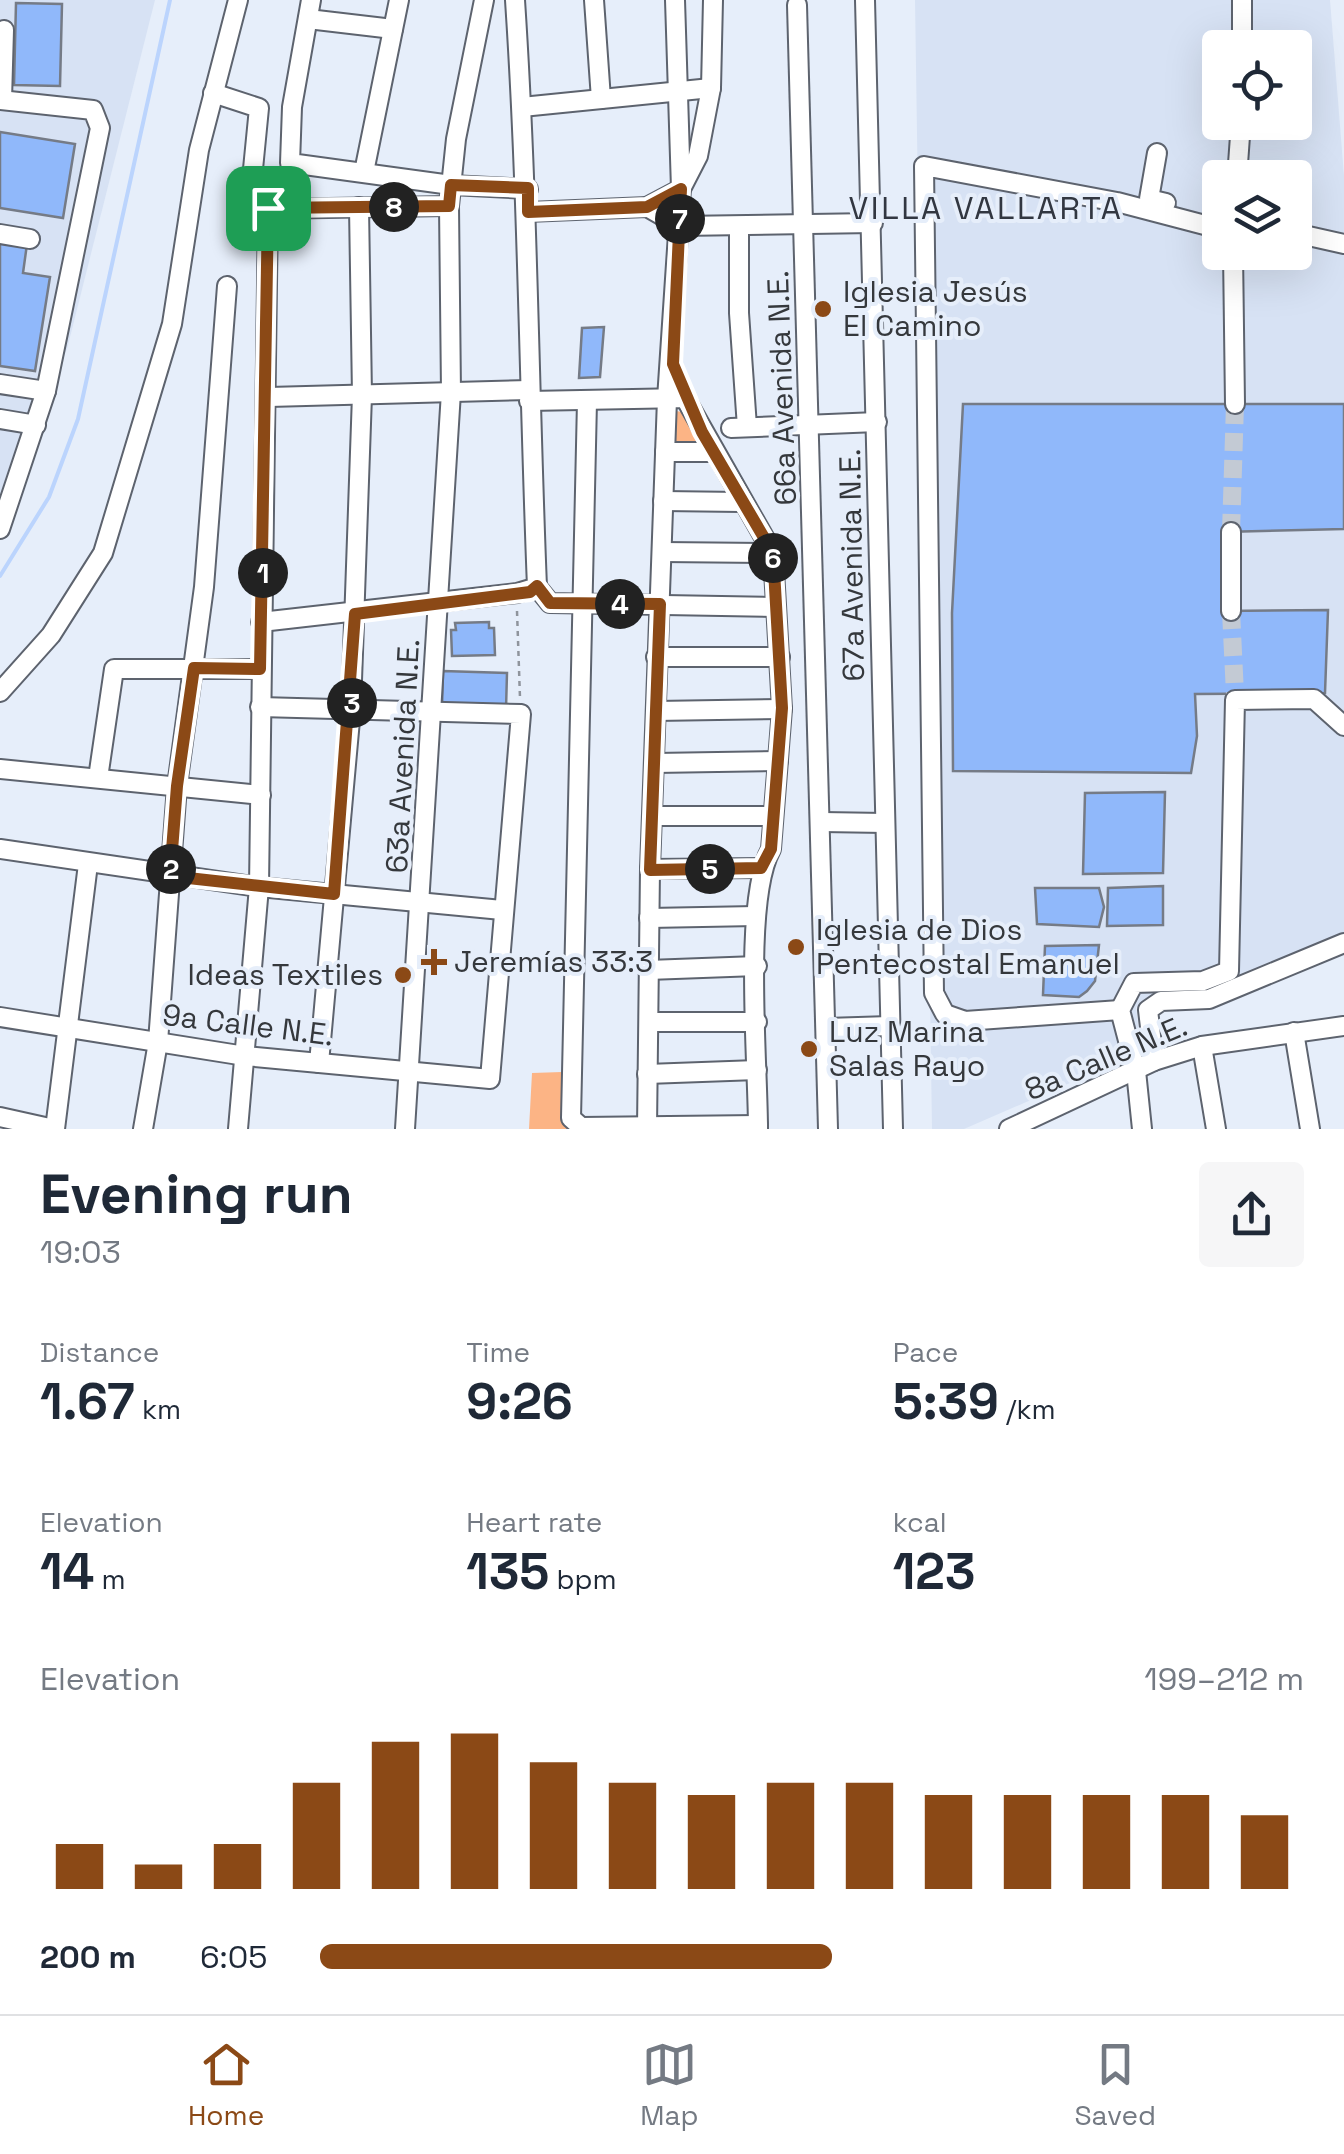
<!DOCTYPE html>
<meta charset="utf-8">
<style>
:root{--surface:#fff;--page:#f6f6f7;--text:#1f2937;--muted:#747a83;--line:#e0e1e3;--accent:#8b4916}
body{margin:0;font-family:"Space Grotesk",sans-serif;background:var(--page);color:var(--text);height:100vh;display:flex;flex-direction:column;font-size:38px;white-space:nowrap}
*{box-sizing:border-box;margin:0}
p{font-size:32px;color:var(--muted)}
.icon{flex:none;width:55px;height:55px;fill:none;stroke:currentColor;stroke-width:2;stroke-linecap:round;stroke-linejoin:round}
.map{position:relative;height:1129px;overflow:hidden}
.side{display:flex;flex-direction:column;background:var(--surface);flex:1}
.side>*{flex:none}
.controls{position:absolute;left:1202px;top:30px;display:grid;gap:20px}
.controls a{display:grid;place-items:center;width:110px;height:110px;border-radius:10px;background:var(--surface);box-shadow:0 10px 40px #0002;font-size:50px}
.pin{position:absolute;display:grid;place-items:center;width:85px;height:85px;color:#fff;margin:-42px;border-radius:20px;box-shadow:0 5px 15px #0006}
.km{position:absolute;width:50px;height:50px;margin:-25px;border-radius:50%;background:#222;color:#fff;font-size:28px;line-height:50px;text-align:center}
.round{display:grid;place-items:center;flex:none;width:105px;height:105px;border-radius:10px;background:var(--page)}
.head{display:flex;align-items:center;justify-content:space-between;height:170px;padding:0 40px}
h1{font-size:55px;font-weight:700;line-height:75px}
.stats{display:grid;grid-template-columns:repeat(3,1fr);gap:15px;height:170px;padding:10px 40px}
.stats div{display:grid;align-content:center}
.stats b{font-size:50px;font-weight:700}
.stats small{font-size:28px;font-weight:400}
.stats p{font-size:28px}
.chart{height:280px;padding:20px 40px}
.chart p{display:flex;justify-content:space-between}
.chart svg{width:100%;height:180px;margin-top:10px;stroke:var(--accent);stroke-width:6}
ul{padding:0 40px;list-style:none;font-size:32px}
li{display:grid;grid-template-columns:160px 120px 1fr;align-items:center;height:75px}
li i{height:25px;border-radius:12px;background:var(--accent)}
.menu{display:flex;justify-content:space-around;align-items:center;height:140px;border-top:2px solid var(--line);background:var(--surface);font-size:28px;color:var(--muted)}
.menu a{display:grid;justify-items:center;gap:5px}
.menu .selected{color:var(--accent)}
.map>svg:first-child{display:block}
</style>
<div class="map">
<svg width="1344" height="1129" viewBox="0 0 1344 1129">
<rect width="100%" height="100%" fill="#e6eefa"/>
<g fill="#d7e2f4" fill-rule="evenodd">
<path d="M0 0H155L67 349 0 504Z"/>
<path d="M915 0H1330L1344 176V935L1205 992 1152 995 1136 1007 1141 1052 964 1129H932ZM1220 48H1295V122H1220ZM1220 178H1295V252H1220Z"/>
</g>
<g fill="#fcb485">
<path d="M676 411 688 413 704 446H671Z"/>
<path d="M562 1072 563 1117 572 1129H529L532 1073Z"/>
</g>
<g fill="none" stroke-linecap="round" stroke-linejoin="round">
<path stroke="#bbd4fd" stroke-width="4" d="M0 576 49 497 78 419 170 0"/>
</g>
<g fill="#90b8fa" stroke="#757b86" stroke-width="2.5">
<path d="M16 3 62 4 60 86 14 85Z"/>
<path d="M0 132 75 144 63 218 0 208Z"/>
<path d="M0 240 27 244 23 273 50 277 35 371 0 366Z"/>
<path d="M604 327 600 377 579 378 582 328Z"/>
<path d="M963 404H1344V529L1223 532 1222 611 1328 610 1325 693 1195 694 1197 736 1191 773 953 771 952 613Z"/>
<path d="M489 622V628H494L495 655 452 656 451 630H456L455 623Z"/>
<path d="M443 671 507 673 506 709 442 707Z"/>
<path d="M1165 792 1163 873 1083 874 1085 793Z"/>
<path d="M1163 886V925L1107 926 1108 888Z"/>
<path d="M1035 888H1099L1104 907 1099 927 1037 924Z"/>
<path d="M1099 945 1095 981 1087 991 1079 997 1043 995 1045 946Z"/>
</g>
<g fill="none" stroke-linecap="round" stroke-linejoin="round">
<g stroke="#c3cad4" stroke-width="18" stroke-dasharray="18 9" stroke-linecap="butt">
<path d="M1231 532 1235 404"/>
<path d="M1231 611 1235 694"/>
</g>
<g stroke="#5d636e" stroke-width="22">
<g id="minor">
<path d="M311 0 292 107 290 163 451 185 528 189"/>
<path d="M594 0 601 99"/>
<path d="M865 0 893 1129"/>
<path d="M1242 0V48"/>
<path d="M797 5 828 1129"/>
<path d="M308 19 393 29"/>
<path d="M213 93 259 108 253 169 268 209 259 887 238 1129"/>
<path d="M0 100 93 110 100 128 46 391 0 529"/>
<path d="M2 100 4 30"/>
<path d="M522 107 711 88"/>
<path d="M1157 153 1149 199 1166 203"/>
<path d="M364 172 399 0"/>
<path d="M1237 178 1241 122"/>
<path d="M647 207 681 189 675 0"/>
<path d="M268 209 449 206"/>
<path d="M528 212 647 207 680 226 873 223"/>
<path d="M739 227V313L747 427"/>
<path d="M1295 233 1344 244"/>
<path d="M0 234 30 239"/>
<path d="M1233 252 1235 404"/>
<path d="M0 384 46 391"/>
<path d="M269 397 529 390"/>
<path d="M529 401 685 398 773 553 782 709 771 849C743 901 758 1063 758 1129"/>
<path d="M587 401 571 1118 581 1127 758 1125"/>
<path d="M0 419 36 425"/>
<path d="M731 428 877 422"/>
<path d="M665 452H713"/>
<path d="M663 501 741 502"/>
<path d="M662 552 773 553"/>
<path d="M537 587 550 603 775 607"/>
<path d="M1231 611V532"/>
<path d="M261 622 517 593 537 587C529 391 528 195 515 0"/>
<path d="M656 657H780"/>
<path d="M0 692 51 635 103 553 172 324 199 150 238 0"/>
<path d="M656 711 782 709"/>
<path d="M655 763 778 761"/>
<path d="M0 769 261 795"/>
<path d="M98 778 114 669H260"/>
<path d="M653 816H771"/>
<path d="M822 822 885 823"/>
<path d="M0 849 259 887 502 910"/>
<path d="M650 869 761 868"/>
<path d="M649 918 756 916"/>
<path d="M648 970 757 966"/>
<path d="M1120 1010 965 1021 945 1014 934 993 924 166 1117 202 1220 229"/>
<path d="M0 1017 245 1056 490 1079 521 714 260 707"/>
<path d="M649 1022H757"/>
<path d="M826 1028 890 1026"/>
<path d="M1294 1032 1310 1129"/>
<path d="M1202 1046 1216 1129"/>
<path d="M1154 1061 1148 1010 1161 1001 1209 999 1344 943"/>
<path d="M319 1063 351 709 362 395 359 207"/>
<path d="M647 1074 757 1070"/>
<path d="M0 1117 54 1129"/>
<path d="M55 1129 88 864"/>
<path d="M143 1129 158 1042 177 786 204 587 227 286"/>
<path d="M405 1129 451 392 449 206 456 139 484 0"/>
<path d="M647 1129 650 869 667 399 681 189 698 156 711 88 713 0"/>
<path d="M1009 1129 1154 1061 1202 1046 1344 1026"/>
<path d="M1142 1129 1136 1071 1120 1010 1134 983 1203 981 1229 971 1235 700 1314 699 1344 726"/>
</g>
</g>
<path stroke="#8f949c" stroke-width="2.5" stroke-dasharray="5 5" stroke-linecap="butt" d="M517 611 520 698"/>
<use href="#minor" stroke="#fff" stroke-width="18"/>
</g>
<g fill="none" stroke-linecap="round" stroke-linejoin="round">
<g stroke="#fff" stroke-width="20">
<path id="route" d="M451 185 528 188V212L647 207 681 189 673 364 702 432 773 553 782 708 771 849 761 868 650 870 660 604 550 603 537 586 530 592 355 614 334 894 170 876 177 786 194 668 260 669 268 208 449 206Z"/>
</g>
<use href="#route" stroke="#8b4916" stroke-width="12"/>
</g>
<g fill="#8b4916" stroke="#e6eefa" stroke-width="4">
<circle cx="823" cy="309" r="10"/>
<circle cx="796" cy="947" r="10"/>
<path d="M429 947h10v10h10v10h-10v10h-10v-10h-10v-10h10z"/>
<circle cx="403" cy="975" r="10"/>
<circle cx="809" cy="1049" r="10"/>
</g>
<g text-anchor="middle" stroke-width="8" stroke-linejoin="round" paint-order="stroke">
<g font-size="30" fill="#35383c" stroke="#e6eefa" text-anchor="start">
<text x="843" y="302">Iglesia Jesús<tspan x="843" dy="34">El Camino</tspan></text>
<text x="816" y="940">Iglesia de Dios<tspan x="816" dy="34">Pentecostal Emanuel</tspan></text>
<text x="454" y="972">Jeremías 33:3</text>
<text x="383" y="985" text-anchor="end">Ideas Textiles</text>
<text x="829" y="1042">Luz Marina<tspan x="829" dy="34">Salas Rayo</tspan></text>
</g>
<g font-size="30" fill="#35383c" stroke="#e6eefa">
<text transform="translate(782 388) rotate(-92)" y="10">66a Avenida N.E.</text>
<text transform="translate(852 565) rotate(-91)" y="10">67a Avenida N.E.</text>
<text transform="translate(403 756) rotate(-87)" y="10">63a Avenida N.E.</text>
<text transform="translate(248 1025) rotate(7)" y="10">9a Calle N.E.</text>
<text transform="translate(1106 1058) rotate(-23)" y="10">8a Calle N.E.</text>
</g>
<g font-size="32" letter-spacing="2.5" fill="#323741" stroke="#e6eefa">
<text x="986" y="219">VILLA VALLARTA</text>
</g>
</g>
</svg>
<div class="controls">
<a><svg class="icon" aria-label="locate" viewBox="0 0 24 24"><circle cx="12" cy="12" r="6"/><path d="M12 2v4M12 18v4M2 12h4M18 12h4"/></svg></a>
<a><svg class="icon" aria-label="layers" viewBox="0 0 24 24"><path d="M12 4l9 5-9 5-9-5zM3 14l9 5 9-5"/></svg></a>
</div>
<div class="pin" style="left:268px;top:208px;background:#1e9e55"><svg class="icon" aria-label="arrive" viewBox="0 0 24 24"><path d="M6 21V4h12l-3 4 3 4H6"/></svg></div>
<b class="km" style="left:263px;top:573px">1</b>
<b class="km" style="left:171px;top:869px">2</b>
<b class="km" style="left:352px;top:703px">3</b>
<b class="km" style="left:620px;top:604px">4</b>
<b class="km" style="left:710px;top:869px">5</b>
<b class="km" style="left:773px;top:558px">6</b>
<b class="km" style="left:680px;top:219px">7</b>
<b class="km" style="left:394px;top:207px">8</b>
</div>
<section class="side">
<div class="head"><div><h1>Evening run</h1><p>19:03</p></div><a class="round"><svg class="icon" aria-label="share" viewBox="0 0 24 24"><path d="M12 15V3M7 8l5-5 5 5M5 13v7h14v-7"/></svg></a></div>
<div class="stats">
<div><p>Distance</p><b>1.67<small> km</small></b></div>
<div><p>Time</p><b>9:26</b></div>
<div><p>Pace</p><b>5:39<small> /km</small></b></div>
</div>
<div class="stats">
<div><p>Elevation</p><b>14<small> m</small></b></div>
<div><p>Heart rate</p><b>135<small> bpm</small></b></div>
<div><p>kcal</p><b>123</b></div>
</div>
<div class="chart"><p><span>Elevation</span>199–212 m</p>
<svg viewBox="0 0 160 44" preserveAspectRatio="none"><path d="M5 44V33M15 44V38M25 44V33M35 44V18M45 44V8M55 44V6M65 44V13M75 44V18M85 44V21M95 44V18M105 44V18M115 44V21M125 44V21M135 44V21M145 44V21M155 44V26"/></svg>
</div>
<ul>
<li><b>200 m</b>6:05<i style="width:52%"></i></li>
</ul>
</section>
<nav class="menu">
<a class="selected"><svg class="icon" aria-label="home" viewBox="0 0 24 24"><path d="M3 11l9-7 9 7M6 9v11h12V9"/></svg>Home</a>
<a><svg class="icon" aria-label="map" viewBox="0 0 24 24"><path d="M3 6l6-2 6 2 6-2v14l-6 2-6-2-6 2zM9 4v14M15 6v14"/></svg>Map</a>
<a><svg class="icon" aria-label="saved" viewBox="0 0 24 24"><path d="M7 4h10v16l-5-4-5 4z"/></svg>Saved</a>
</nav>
